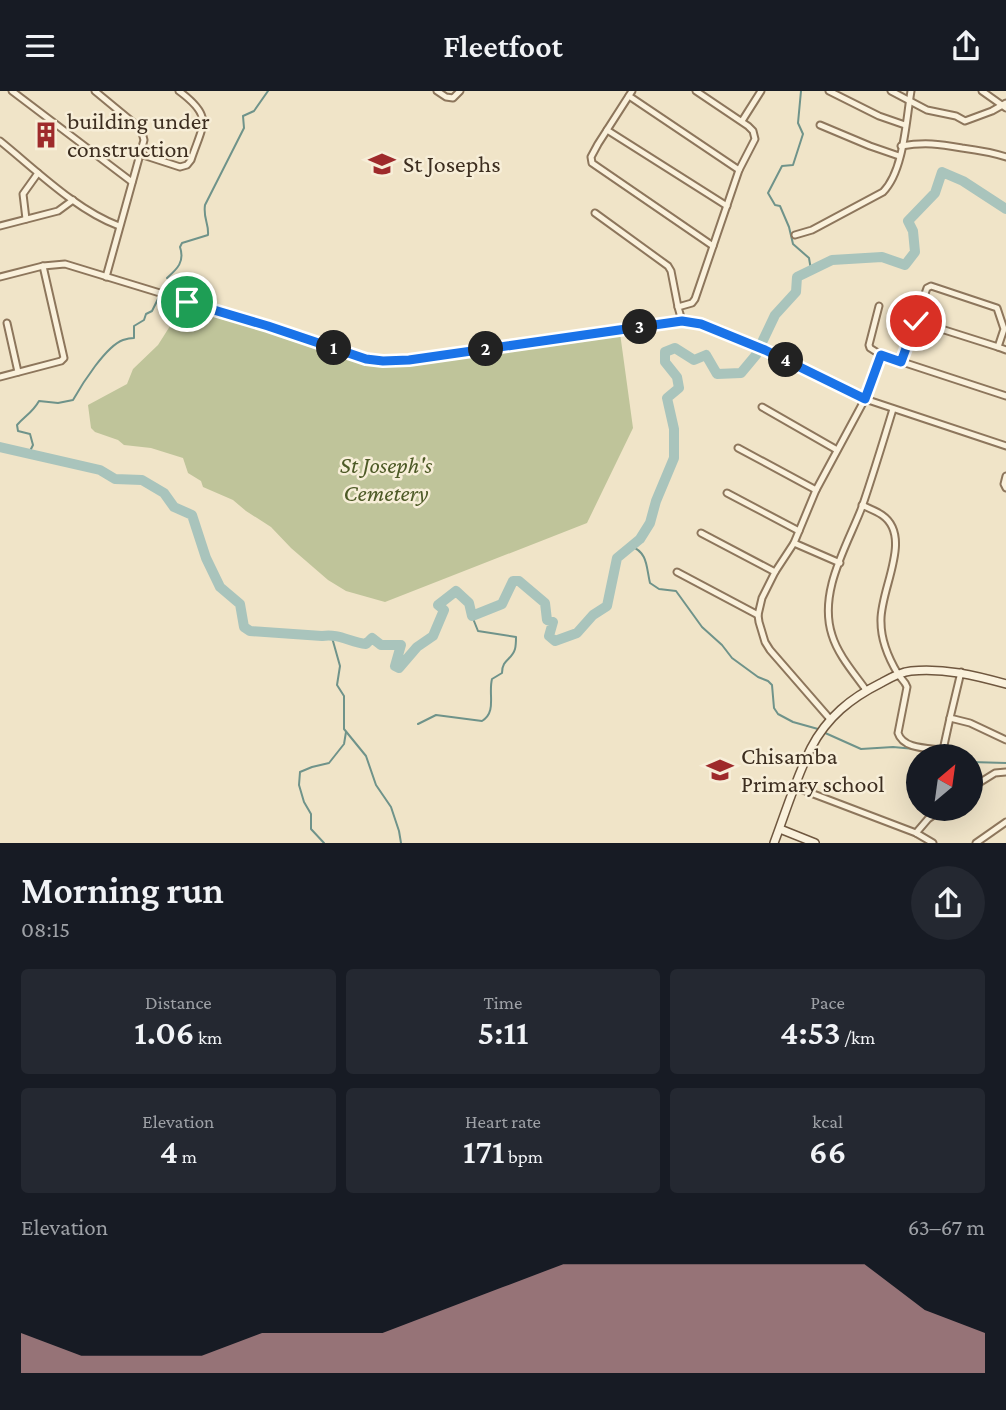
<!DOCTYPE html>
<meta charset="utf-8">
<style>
:root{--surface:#171b24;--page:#242831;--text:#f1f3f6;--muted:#9ea1a6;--accent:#cc999b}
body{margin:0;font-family:"Crimson Pro",serif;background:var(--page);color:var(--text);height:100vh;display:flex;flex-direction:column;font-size:26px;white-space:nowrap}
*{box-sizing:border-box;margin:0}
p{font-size:23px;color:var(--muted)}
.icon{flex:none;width:38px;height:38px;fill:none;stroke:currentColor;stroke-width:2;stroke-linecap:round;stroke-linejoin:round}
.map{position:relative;height:752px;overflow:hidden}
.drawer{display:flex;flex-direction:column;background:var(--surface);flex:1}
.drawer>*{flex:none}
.needle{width:46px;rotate:29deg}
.tools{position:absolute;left:906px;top:653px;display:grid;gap:14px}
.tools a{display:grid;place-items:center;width:77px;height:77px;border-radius:50%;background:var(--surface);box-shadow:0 7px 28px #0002;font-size:35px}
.pin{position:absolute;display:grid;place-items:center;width:60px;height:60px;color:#fff;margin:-30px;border:4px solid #fff;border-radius:50%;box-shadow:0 2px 7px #0007}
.km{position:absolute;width:35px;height:35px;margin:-18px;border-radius:50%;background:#222;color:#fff;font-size:19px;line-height:35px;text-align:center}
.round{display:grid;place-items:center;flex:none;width:74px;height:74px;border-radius:37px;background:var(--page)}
.headline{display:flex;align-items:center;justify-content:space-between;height:119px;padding:0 21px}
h1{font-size:38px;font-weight:600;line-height:52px}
.stats{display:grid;grid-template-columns:repeat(3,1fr);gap:10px;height:119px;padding:7px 21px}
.stats div{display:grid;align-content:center;border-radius:7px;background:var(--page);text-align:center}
.stats b{font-size:35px;font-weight:600}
.stats small{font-size:19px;font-weight:400}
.stats p{font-size:19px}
.chart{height:196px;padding:14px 21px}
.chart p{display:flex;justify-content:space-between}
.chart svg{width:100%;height:126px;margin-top:7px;fill:var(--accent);opacity:.7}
header{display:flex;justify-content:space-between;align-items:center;height:91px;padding:0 21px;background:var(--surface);font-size:32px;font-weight:600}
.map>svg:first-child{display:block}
</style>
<header><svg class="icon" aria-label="menu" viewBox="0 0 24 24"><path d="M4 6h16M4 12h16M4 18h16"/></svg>Fleetfoot<svg class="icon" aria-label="share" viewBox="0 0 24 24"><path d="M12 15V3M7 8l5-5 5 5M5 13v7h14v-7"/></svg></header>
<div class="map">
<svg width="1006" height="752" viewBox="0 0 1006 752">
<rect width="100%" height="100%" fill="#f0e4c8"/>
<path fill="#bfc49a" d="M184 213 375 272 394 275 620 242 633 337 587 432 385 511 346 500 328 489 291 457 271 436 246 420 233 409 203 396 201 390 188 382 183 367 151 357 124 354 118 349 95 341 91 337 88 314 127 293 133 278 158 254Z"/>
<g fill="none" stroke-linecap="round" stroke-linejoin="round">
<g stroke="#6f938a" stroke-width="2">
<path d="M801 0 798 32 803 43 793 74 782 75 768 102 775 114 780 115 789 136 793 153 809 167 811 179"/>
<path d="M167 187C177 178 185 171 180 156L182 152 208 144C209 132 203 128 205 114L244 37 243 25 254 20 268 0"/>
<path d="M29 362 33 354 30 343 18 340 17 334C25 325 33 321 39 310L58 312 73 309C82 293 106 255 123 249 126 248 130 247 134 247V235L144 229 146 223 152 220 159 206"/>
<path d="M631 455C648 462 646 475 650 492L659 498 676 500 702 536 722 554 732 567 758 586 768 590 772 594 774 617 778 623 793 631 818 638"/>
<path d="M331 543 340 575 337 594 344 605V638L366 665 376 694 391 716 399 740 401 752"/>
<path d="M418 633 436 624 482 630C497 621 488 603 492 588L502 582C502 568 512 569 515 558 516 554 516 550 516 546L478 540 472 525"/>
<path d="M823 641 861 658 893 656 915 658"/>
<path d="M931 661 946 665"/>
<path d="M971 671 1006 672"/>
<path d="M324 752 311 738V723L304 711 299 694 300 681 312 676 329 672 344 653 346 641"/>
</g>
<path stroke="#a9c4bc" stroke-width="10" d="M0 356 100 379 115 388 142 389 164 402 174 416 192 424 206 467 220 496 240 513 244 536 250 540 322 545C338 542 350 551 366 553L372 547 381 554H401L395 575 399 577 417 556 433 545 444 519 438 514 456 500 469 512 472 525 502 513 513 490H519L545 512 547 529 553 531 549 545 555 550 577 542 593 524 607 515 617 467 640 448 650 432 656 410 674 367V338L667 307 679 297 677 286 665 271V261L675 257 694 269 706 264 717 283 741 282 756 264 775 224 796 201 797 186 832 169 882 166 905 174 915 161 913 140 908 130 935 102 942 81 963 90 1006 118"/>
<g stroke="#8d765c" stroke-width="9">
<g id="street">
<path d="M12 0 132 91"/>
<path d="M95 0 141 38 144 49 106 186"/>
<path d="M437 0 446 6 453 7 460 0"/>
<path d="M632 0 598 53 591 66 592 72 713 155"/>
<path d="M829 0 879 25 905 34"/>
<path d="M891 0 927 19 956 25 965 30 992 20 1006 12"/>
<path d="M982 0 1006 17"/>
<path d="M629 5 739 79"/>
<path d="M742 30 761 0"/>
<path d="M820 34 870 55 899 65"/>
<path d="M607 39 727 115"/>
<path d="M0 50C36 79 76 119 119 135"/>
<path d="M901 55C925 51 939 53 962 57 977 59 991 61 1006 66"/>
<path d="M140 63 180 76 187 74 191 69C203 33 214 26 179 0"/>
<path d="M595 122 668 175 671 180 678 216"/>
<path d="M26 128 23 103 38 82"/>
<path d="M0 135 58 120 73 109"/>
<path d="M795 144 812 139 883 101C904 80 906 29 911 0"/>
<path d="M0 186 43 175 65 173 268 235 366 268 383 270 409 269 682 230 700 233 765 259 865 308 1006 355"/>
<path d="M682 230 678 216 692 212 695 208 739 79 755 48 753 40 748 35 696 0"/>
<path d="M916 230 998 256"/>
<path d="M7 232 18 281"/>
<path d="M881 264 1006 305"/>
<path d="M901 271 927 197 931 195 997 217 1004 238 998 256 1006 259"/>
<path d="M0 286 61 270 64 267 43 175"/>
<path d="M762 316 837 359"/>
<path d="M738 357 816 399"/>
<path d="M1006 385 1004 393 1006 397"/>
<path d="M727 402 799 440"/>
<path d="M862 414C868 417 876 420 882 424 914 446 879 500 881 531 881 549 889 568 898 583 901 588 905 590 907 596L898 642C903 658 927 657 943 659L950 627"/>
<path d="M701 442 775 481"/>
<path d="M794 452 840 472"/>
<path d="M677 481 758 524"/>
<path d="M961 581 950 627 970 632 1006 649"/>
<path d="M866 599C854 582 838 564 832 544 818 501 847 455 862 416 873 384 883 351 893 318"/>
<path d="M830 628 770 559 765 551 759 531 758 524 762 507 775 481 794 452 816 399 865 308 881 264 870 257 869 254 879 215"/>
<path d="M795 696 916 742 933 752"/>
<path d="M971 697 995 682 1006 681"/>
<path d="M916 742 928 728 942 718"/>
<path d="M976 752 1006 731"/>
</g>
</g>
<g stroke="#6f573f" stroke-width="10">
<g id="secondary">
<path d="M780 738 815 752"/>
<path d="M774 752C786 720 796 687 811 657 827 626 851 607 881 592 890 587 900 581 911 580 944 577 974 584 1006 593"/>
</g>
</g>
<use href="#street" stroke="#faf1dc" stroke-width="5"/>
<use href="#secondary" stroke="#faf1dc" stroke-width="7"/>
</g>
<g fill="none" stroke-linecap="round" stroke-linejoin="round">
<g stroke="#fff" stroke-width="14">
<path id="route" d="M187 211 268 235 366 268 383 270 409 269 682 230 701 233 765 259 865 308 881 264 901 271 916 230"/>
</g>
<use href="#route" stroke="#1a73e8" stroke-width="9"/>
</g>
<defs>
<g id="building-bare" transform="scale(2.1)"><path d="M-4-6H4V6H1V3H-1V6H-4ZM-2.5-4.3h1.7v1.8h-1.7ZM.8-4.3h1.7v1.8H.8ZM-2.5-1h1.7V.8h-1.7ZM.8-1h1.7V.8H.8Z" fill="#9e2a2b" stroke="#f7eed8" stroke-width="2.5" paint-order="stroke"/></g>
<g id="university-bare" transform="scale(2.1)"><path d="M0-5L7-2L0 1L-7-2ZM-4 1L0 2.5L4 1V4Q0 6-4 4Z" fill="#9e2a2b" stroke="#f7eed8" stroke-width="2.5" paint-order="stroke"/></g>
<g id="school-bare" transform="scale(2.1)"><path d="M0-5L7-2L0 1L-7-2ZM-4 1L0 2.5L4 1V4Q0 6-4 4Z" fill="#9e2a2b" stroke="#f7eed8" stroke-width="2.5" paint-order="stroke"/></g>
</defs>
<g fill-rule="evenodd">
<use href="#building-bare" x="46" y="44"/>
<use href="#university-bare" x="382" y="73"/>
<use href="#school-bare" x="720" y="679"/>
</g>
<g text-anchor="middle" stroke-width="5" stroke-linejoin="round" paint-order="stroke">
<g font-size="24" fill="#3d2e20" stroke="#f7eed8" text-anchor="start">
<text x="67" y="38">building under<tspan x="67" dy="28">construction</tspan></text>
<text x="403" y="81">St Josephs</text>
<text x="741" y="673">Chisamba<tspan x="741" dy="28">Primary school</tspan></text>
</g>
<g font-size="24" font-style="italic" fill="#4d5a26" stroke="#f7eed8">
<text x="386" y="382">St Joseph's<tspan x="386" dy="28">Cemetery</tspan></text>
</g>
</g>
</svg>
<div class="tools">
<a><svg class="needle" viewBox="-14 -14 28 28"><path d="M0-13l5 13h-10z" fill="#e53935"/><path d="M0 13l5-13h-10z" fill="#9ea1a6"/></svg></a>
</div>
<div class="pin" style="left:187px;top:211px;background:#1e9e55"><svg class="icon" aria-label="arrive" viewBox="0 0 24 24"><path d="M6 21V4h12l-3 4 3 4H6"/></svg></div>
<div class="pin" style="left:916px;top:230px;background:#d93025"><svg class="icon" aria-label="check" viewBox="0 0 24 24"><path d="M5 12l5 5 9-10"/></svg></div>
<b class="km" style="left:334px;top:257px">1</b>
<b class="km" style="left:486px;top:258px">2</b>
<b class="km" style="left:640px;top:236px">3</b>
<b class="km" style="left:786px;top:269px">4</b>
</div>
<section class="drawer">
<div class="headline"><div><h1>Morning run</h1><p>08:15</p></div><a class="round"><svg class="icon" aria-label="share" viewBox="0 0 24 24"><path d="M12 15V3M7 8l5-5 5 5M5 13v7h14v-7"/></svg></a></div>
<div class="stats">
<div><p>Distance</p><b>1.06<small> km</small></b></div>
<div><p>Time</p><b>5:11</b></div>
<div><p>Pace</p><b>4:53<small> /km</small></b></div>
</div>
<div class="stats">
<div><p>Elevation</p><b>4<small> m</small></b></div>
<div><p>Heart rate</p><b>171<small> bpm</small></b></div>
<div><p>kcal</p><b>66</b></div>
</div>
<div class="chart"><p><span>Elevation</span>63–67 m</p>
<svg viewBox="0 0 160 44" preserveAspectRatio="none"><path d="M0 44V30L10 38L20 38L30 38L40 30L50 30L60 30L70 22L80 14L90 6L100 6L110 6L120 6L130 6L140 6L150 22L160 30V44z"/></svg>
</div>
</section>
